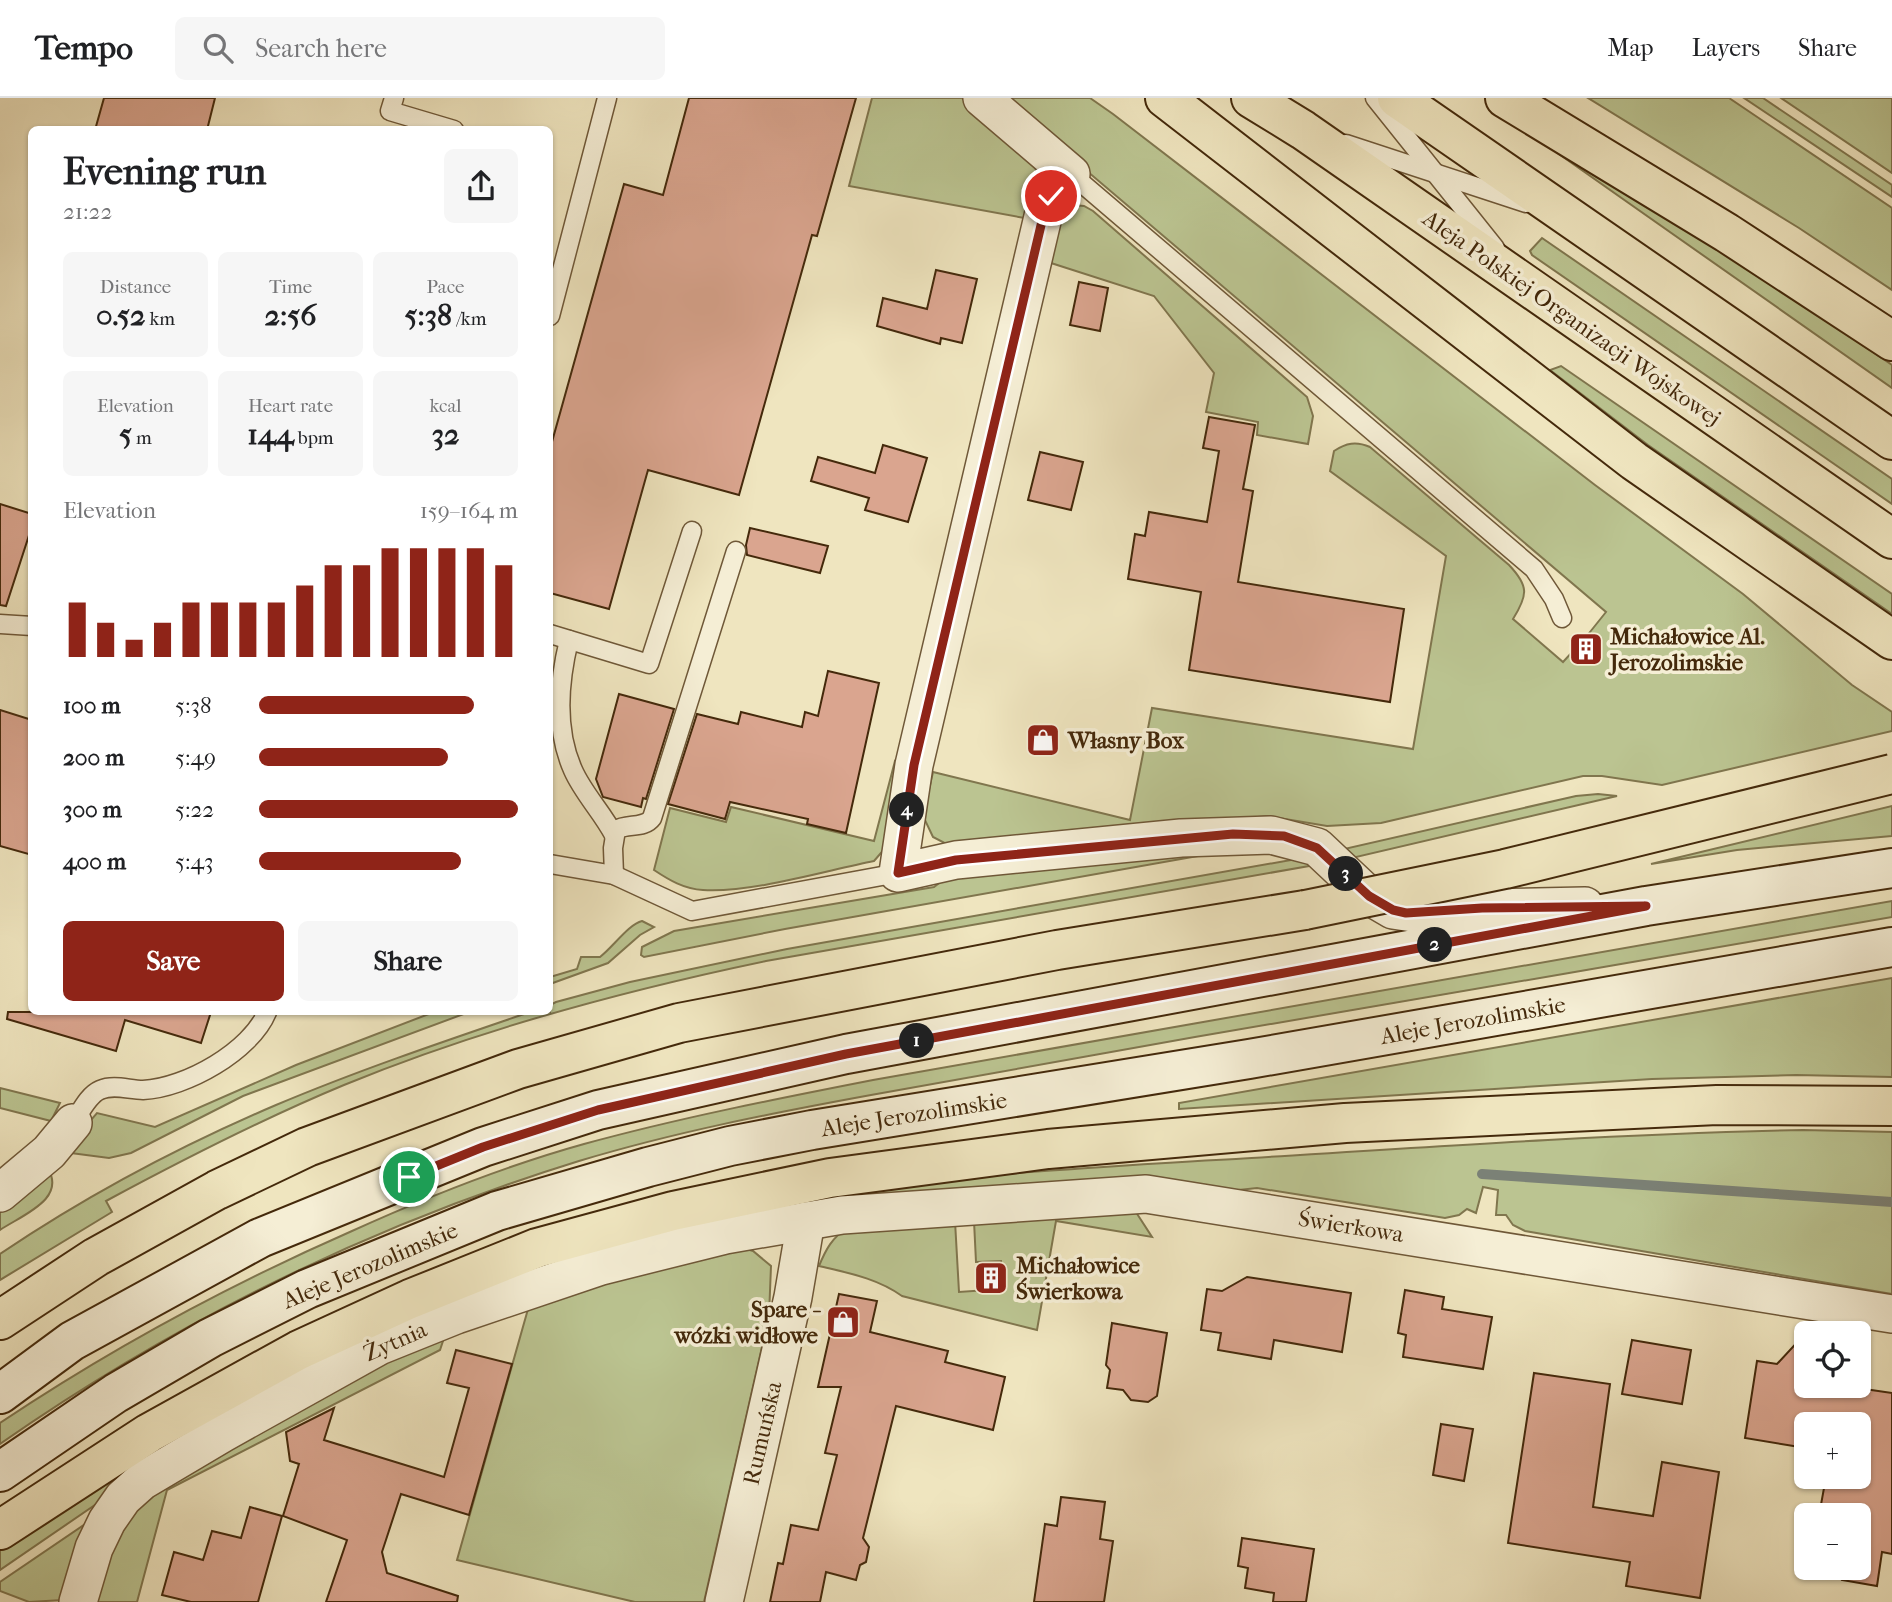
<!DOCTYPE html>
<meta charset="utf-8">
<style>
:root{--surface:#fff;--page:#f6f6f6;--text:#202124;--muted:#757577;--line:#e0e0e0;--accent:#8f2418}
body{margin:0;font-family:"IM FELL French Canon",serif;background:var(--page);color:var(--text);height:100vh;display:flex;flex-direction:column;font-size:26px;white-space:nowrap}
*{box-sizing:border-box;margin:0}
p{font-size:23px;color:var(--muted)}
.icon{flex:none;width:38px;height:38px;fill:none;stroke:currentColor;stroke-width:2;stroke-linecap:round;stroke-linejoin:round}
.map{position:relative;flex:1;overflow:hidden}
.sheet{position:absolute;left:28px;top:28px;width:525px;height:889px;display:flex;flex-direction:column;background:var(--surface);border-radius:10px;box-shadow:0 2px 5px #0004}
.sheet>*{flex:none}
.controls{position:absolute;left:1794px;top:1223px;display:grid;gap:14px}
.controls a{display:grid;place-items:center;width:77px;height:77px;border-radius:10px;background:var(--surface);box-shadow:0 2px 5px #0004;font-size:35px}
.pin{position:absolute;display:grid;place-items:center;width:60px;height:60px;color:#fff;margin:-30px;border:4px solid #fff;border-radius:50%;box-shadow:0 2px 7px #0007}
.km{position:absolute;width:35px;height:35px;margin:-18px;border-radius:50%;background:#222;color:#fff;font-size:19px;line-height:35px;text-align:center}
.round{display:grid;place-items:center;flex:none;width:74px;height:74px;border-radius:10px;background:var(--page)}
.head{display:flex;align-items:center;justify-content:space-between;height:119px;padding:0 35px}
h1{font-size:38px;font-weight:700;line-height:52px}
.metrics{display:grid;grid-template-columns:repeat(3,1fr);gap:10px;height:119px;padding:7px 35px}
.metrics div{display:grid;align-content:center;border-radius:10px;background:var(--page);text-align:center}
.metrics b{font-size:30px;font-weight:700}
.metrics small{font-size:19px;font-weight:400}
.metrics p{font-size:19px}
.chart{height:196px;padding:14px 35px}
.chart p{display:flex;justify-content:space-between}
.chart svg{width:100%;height:126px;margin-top:7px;stroke:var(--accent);stroke-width:6}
.cta{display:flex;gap:14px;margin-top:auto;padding:14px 35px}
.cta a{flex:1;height:80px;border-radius:10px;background:var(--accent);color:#fff;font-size:28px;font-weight:700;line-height:80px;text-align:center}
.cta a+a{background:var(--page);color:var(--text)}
ul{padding:0 35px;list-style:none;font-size:23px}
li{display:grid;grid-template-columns:112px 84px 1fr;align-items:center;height:52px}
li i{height:18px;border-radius:9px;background:var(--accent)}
header{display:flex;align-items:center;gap:42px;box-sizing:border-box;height:98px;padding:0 35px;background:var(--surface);border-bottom:2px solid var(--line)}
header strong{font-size:33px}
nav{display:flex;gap:38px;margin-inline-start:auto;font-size:24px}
.search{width:490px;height:63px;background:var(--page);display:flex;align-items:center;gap:18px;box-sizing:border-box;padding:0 24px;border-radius:10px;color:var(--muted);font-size:26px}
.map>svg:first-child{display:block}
</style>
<header>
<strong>Tempo</strong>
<div class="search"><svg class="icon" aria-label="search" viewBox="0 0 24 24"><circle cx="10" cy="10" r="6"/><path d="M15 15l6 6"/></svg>Search here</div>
<nav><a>Map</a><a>Layers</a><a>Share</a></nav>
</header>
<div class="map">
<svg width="1892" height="1504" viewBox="0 0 1892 1504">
<rect width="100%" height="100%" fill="#efe5bf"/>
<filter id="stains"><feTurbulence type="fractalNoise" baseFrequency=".00286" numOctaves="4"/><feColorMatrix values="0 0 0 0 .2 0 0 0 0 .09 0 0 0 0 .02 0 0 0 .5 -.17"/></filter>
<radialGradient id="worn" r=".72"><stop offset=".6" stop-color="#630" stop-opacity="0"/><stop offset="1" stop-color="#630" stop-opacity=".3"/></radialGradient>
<g fill="#bbc491" stroke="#80764e" stroke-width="2">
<path d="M872 0H962L1032 60C1042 81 1035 100 1030 121L849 88Z"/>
<path d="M1001 0H1090L1113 16 1595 387 1743 496 1852 587 1892 614V633L1662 687 1602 678H1583L1381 725 1327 728 1267 718 958 752 933 739 923 718 933 674 1130 722 1152 610 1413 651 1446 458 1330 373 1334 353C1346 345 1356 343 1370 349L1509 467C1529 488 1528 497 1513 521L1563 564 1573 553 1588 565 1600 551 1586 539 1606 514Z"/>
<path d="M1588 0H1729L1892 110V192L1799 130Z"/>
<path d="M1744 0H1763L1892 87V99Z"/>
<path d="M1781 0H1892V75Z"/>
<path d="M1556 54 1766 181 1892 267V290Z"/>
<path d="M1073 107 1084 108 1093 113 1307 299 1313 318 1308 346 1257 337 1258 324 1206 314 1214 275 1154 198 1051 165 1061 113Z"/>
<path d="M1542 140 1892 381V406L1532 157 1530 153Z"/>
<path d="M1561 268 1892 496V516L1648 347 1550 272Z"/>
<path d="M895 663 904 667 887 748 874 763C824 773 752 795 703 792 684 791 669 782 654 772L670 710 726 724 731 709 874 743Z"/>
<path d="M1598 696 1617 698 1352 760 1344 751 1576 698Z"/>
<path d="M1892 708V738L1737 752 1651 766Z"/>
<path d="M1243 750 785 831 644 859 641 857 642 849 674 833 934 789 957 771Z"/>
<path d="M1302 760 1315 767 766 863C622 893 480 931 344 987 262 1021 184 1061 106 1103L112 1114 0 1182V1156C86 1098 180 1048 276 1007 359 972 445 943 530 914H550V907L556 904 630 884 787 851Z"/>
<path d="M1892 803V819C1660 859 1427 900 1195 939 1087 958 979 977 871 997 773 1015 675 1034 579 1063 372 1127 178 1222 0 1346V1325C112 1250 229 1187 352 1133 427 1099 505 1068 584 1046 679 1020 776 1001 873 982Z"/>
<path d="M642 823 654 829 640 837 608 865 550 886V879L577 871 581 859H600C613 849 629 826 642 823Z"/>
<path d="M1892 880V979L1796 977 1652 981 1179 1011V1005Z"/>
<path d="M434 914H469L243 998 131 1055 109 1060 63 1054 97 1015 155 1029 296 967Z"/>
<path d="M0 990 60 1005 51 1023 0 1010Z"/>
<path d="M1803 1032 1892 1034V1196L1525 1133 1513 1127 1506 1117H1496L1498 1092 1483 1089 1476 1115 1467 1111 1459 1117 1445 1120 1257 1090 1211 1095 1149 1087 854 1106 763 1120 623 1152 462 1204 352 1253 127 1385 0 1472V1441C175 1320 358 1215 562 1152 658 1122 757 1100 858 1087 901 1081 946 1080 990 1077 1072 1071 1154 1065 1236 1061 1425 1049 1614 1036 1803 1032Z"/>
<path d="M47 1069C68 1101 22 1117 0 1132V1105Z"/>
<path d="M1132 1108 1152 1139 1056 1123 1037 1232 902 1198C877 1180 848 1175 819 1168 826 1151 832 1140 847 1130L955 1123 959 1194 1002 1191 1001 1163 976 1164 974 1123Z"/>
<path d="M743 1150 753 1153 771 1168 769 1218 704 1504H635L457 1462 530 1204Z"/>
<path d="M445 1237 440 1252 167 1392 137 1504H94L99 1469 142 1400 328 1287Z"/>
<path d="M97 1418 63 1502 29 1504 0 1493V1484Z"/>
</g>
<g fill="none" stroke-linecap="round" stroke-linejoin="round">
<path stroke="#7b8176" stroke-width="10" d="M1482 1076 1892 1104"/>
</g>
<g fill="#daa58f" stroke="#44290b" stroke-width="2">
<path d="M104 0H215L207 32H95Z"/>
<path d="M689 0H856L817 138 812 137 739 397 648 372 609 511 550 495V351L624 86 663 97Z"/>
<path d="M936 172 977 181 962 245 941 240 940 246 877 228 883 200 927 211Z"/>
<path d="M1079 184 1108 190 1100 233 1070 227Z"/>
<path d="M1209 319 1255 327 1243 391 1253 393 1238 484 1404 511 1390 604 1189 572 1201 494 1128 481 1135 436 1145 438 1149 414 1207 424 1219 353 1203 350Z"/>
<path d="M883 347 927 360 908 424 865 412 869 400 811 383 818 359 875 375Z"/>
<path d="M1040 354 1083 364 1071 412 1028 402Z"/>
<path d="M0 406 32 416V428L6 508 0 507Z"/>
<path d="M750 430 828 448 820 475 747 457 746 447Z"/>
<path d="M828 573 879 585 846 735 807 726 808 721 730 704 725 721 668 706 697 616 738 626 741 614 802 629 805 614 818 618Z"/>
<path d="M619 596 674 611 646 701 643 700 641 709 603 699 596 681Z"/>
<path d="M0 612 32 622V757L0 748Z"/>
<path d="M8 914H211L201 945 125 922 116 953 7 921Z"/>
<path d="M1247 1179 1351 1195 1342 1254 1274 1242 1271 1261 1218 1252 1221 1235 1201 1232 1207 1191 1222 1193Z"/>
<path d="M1405 1192 1444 1199 1442 1211 1492 1219 1483 1271 1403 1259 1406 1237 1398 1235Z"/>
<path d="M839 1196 877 1203 870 1234 948 1253 945 1264 1005 1279 993 1332 896 1308 863 1440 869 1449 866 1464 860 1467 856 1482 826 1474 820 1504H770L778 1465 783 1466 791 1427 818 1432 837 1357 825 1355 841 1289H818Z"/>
<path d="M1112 1225 1167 1235 1157 1298 1148 1304 1131 1302 1123 1292 1107 1290 1110 1272 1106 1267Z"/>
<path d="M1815 1225V1236H1806V1288H1844L1892 1295V1456L1882 1454 1877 1488 1842 1482 1844 1470H1858V1418H1829L1830 1413 1820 1412 1826 1379H1858V1326H1806V1350L1745 1340 1757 1263 1777 1266Z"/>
<path d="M1632 1242 1691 1252 1682 1306 1622 1296Z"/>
<path d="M456 1252 512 1266 469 1417 401 1396 382 1454 387 1475 458 1498 457 1504H326L347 1442 283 1418 299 1366 290 1363 286 1334 334 1310 324 1342 444 1379 469 1290 447 1285Z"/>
<path d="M1534 1275 1610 1286 1593 1409 1653 1418 1662 1364 1719 1374 1700 1500 1626 1488 1630 1464 1508 1445Z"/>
<path d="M1441 1326 1473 1331 1464 1383 1433 1377Z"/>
<path d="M1061 1399 1105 1404 1100 1441 1113 1443 1104 1504H1034L1045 1426 1057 1428Z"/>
<path d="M250 1409 282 1418 258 1504H191L162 1497 174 1454 203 1462 212 1433 241 1440Z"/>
<path d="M1242 1440 1314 1451 1306 1504H1273L1274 1495 1245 1490 1248 1470 1238 1468Z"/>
</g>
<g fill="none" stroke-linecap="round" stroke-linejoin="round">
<g stroke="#6f5838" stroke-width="21">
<g id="service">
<path d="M394 0 390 13 454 32"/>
<path d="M1375 0 1495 150"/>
<path d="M1346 46 1526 105"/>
<path d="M1071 76 1534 471 1554 501 1562 520"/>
<path d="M550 218 607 0"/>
<path d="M0 526 32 528"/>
<path d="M550 536 649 566 692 433"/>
<path d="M569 542C559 583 555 632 573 672 583 695 602 714 614 737"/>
<path d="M550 766 614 777 692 813 898 775"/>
<path d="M614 777 613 750 616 732C627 725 644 731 652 720L736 453"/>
<path d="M73 1025C80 1015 88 997 100 992 114 986 129 992 143 992 186 990 251 953 267 914"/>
</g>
</g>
<g stroke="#6f5838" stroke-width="40">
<g id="minor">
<path d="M982 0 1071 76 1046 106 914 667 898 775 956 762 1181 740 1271 737 1317 749 1369 798 1393 812 1419 816 1482 810 1585 808"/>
<path d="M0 1095 49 1054 73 1025"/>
<path d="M78 1504 94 1450 107 1423 123 1400 142 1383 223 1335 379 1248 456 1217 601 1168 725 1137 842 1117 1146 1096 1892 1216"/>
<path d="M724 1504 793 1199 806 1123"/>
</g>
</g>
<g stroke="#44290b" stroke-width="42">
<g id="secondary">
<path d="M0 1296 72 1243 260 1140 483 1049 598 1012 846 956 1646 808 1892 770"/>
<path d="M0 1374 116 1295 210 1240 307 1191 497 1113 648 1069 730 1048 812 1032 1249 961 1892 849"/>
</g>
</g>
<g stroke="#44290b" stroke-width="42">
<g id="motorway">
<path d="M1165 0 1634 363 1892 542"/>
<path d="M1251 0 1303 32 1892 441"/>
<path d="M1397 0 1892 342"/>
<path d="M1505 0 1727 135 1892 243"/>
<path d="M0 1222 96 1159 217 1092 307 1049 518 971 679 925 1057 852 1305 812"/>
<path d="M0 1432 149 1335 299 1252 410 1201 537 1150 673 1113 830 1080 1048 1051 1345 1025 1717 1007 1892 1008"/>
</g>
</g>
<use href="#service" stroke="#f5eed5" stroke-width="18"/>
<use href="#minor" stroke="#f5eed5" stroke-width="37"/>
<use href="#secondary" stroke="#f5eed5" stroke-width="38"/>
<use href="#motorway" stroke="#efe5bf" stroke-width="38"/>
<g stroke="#44290b" stroke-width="42" stroke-linecap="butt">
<path id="motorway-bridge" d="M1305 812 1505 771 1892 676"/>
</g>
<use href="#motorway-bridge" stroke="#efe5bf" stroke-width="38"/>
</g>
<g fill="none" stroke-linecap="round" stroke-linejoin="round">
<g stroke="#fff" stroke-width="14">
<path id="route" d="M409 1079 483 1049 598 1012 846 956 1646 808 1482 810 1406 815 1393 812 1369 798 1317 750 1284 738 1233 736 956 762 898 775 914 667 1046 106 1051 98"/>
</g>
<use href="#route" stroke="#8f2418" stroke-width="9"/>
</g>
<defs>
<g id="building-square" transform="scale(1.75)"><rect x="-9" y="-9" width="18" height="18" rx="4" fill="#8f2418" stroke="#f5eed5"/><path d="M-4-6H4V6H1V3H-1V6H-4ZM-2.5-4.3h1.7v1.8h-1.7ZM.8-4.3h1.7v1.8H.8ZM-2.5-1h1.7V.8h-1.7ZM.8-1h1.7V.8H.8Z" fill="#fff"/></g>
<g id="shop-square" transform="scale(1.75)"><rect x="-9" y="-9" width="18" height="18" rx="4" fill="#8f2418" stroke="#f5eed5"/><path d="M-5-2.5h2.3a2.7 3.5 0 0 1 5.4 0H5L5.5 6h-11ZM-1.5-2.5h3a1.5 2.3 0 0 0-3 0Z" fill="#fff"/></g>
</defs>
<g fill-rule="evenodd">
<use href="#building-square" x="1586" y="551"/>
<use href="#shop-square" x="1043" y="642"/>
<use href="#building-square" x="991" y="1180"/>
<use href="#shop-square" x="843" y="1224"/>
</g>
<g text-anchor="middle" stroke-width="7" stroke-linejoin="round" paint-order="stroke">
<g font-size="23" fill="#44290b" stroke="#f5eed5">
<text transform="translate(1572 220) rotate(35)" y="8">Aleja Polskiej Organizacji Wojskowej</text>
<text transform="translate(1473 922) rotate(-10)" y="8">Aleje Jerozolimskie</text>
<text transform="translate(914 1016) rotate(-9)" y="8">Aleje Jerozolimskie</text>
<text transform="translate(1351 1128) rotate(9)" y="8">Świerkowa</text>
<text transform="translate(370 1167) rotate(-23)" y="8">Aleje Jerozolimskie</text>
<text transform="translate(395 1243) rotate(-24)" y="8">Żytnia</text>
<text transform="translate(762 1335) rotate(-77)" y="8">Rumuńska</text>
</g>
<g font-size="23" font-weight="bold" fill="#44290b" stroke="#f5eed5" text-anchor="start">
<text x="1610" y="546">Michałowice Al.<tspan x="1610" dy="26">Jerozolimskie</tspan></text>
<text x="1068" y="650">Własny Box</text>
<text x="1016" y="1175">Michałowice<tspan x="1016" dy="26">Świerkowa</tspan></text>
<text x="818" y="1219" text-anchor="end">Spare -<tspan x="818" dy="26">wózki widłowe</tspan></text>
</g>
</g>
<rect width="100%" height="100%" filter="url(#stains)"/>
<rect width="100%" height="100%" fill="url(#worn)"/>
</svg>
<div class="controls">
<a><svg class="icon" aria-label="locate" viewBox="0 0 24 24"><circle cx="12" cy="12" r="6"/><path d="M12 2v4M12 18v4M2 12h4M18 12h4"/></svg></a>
<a>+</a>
<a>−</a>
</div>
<div class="pin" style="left:409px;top:1079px;background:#1e9e55"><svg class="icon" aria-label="arrive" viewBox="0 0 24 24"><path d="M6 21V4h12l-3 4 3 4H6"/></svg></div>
<div class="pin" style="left:1051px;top:98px;background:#d93025"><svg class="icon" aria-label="check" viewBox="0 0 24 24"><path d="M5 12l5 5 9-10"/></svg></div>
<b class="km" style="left:917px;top:943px">1</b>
<b class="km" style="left:1435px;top:847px">2</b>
<b class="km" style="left:1346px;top:776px">3</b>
<b class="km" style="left:907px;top:712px">4</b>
<section class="sheet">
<div class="head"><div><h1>Evening run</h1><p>21:22</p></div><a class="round"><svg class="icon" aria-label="share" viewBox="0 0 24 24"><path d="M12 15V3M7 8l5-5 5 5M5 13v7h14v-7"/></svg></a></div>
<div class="metrics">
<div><p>Distance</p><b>0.52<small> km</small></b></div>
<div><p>Time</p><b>2:56</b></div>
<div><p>Pace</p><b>5:38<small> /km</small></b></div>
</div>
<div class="metrics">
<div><p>Elevation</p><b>5<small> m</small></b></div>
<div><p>Heart rate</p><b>144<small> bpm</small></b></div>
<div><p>kcal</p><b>32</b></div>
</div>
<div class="chart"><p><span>Elevation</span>159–164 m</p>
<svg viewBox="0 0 160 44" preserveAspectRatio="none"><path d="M5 44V25M15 44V32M25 44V38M35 44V32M45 44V25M55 44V25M65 44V25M75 44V25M85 44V19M95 44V12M105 44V12M115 44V6M125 44V6M135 44V6M145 44V6M155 44V12"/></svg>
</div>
<ul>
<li><b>100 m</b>5:38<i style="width:83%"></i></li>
<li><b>200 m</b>5:49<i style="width:73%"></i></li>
<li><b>300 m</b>5:22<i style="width:100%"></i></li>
<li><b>400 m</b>5:43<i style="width:78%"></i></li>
</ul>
<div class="cta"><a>Save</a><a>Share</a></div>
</section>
</div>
